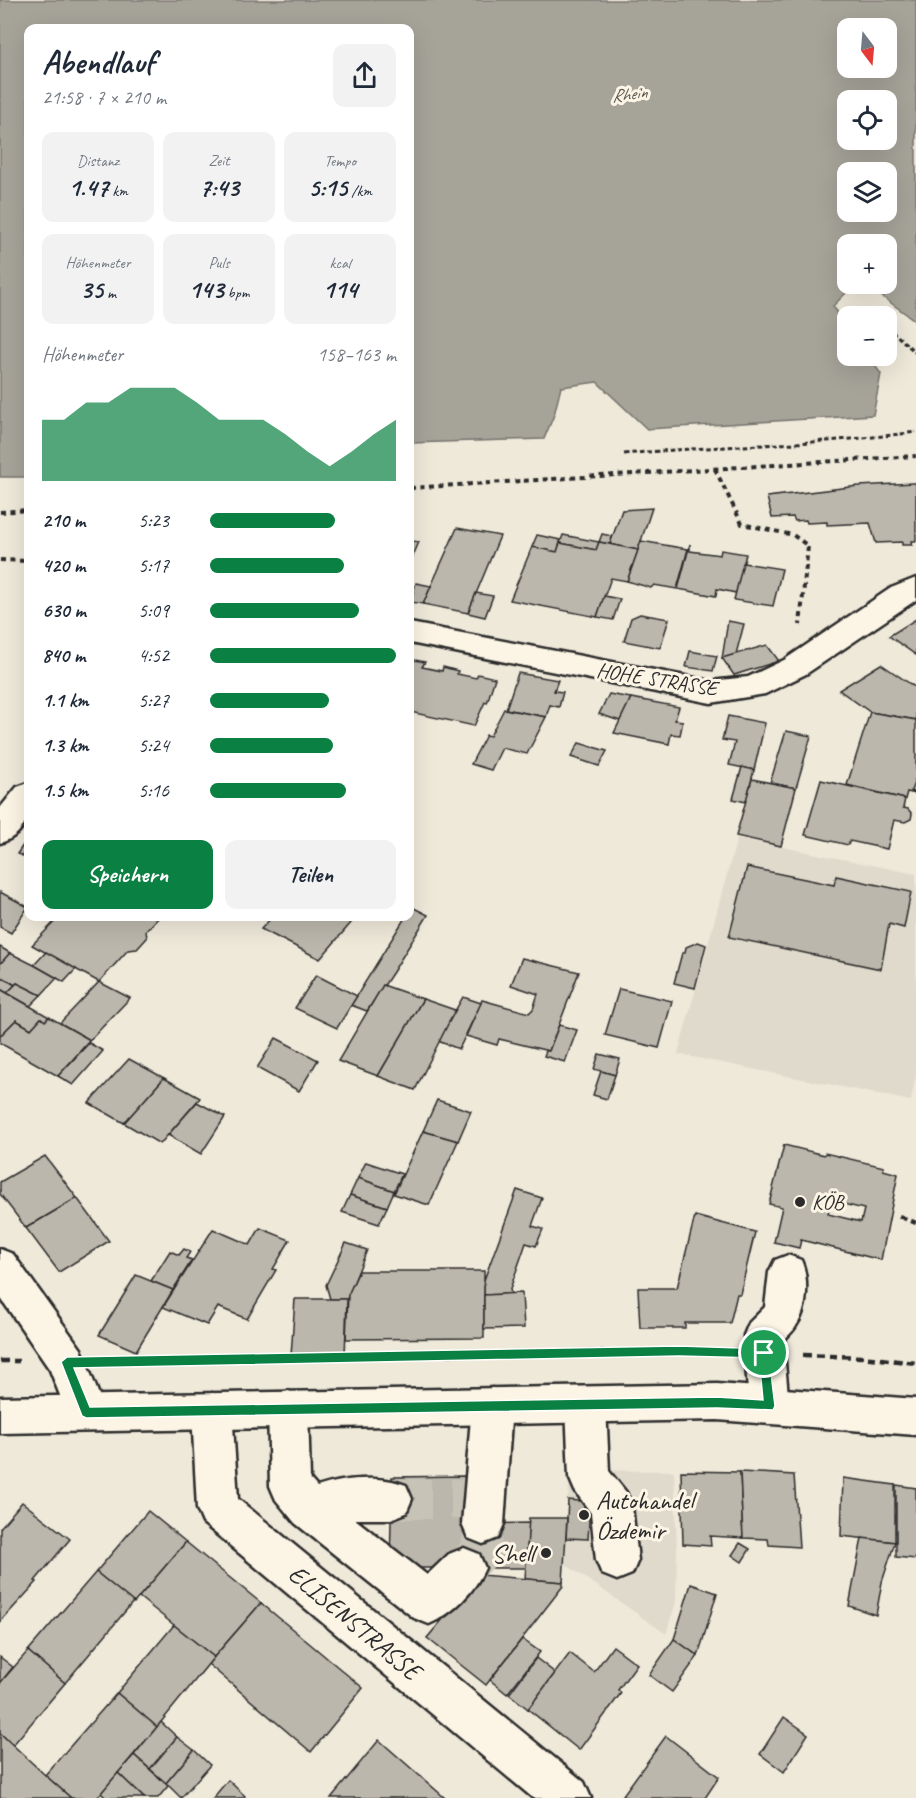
<!DOCTYPE html>
<html lang="de">
<meta charset="utf-8">
<style>
:root{--surface:#fff;--page:#f2f2f3;--text:#1f2937;--muted:#747a83;--accent:#0b8043}
body{margin:0;font-family:Caveat,sans-serif;background:var(--page);color:var(--text);height:100vh;display:flex;flex-direction:column;font-size:22px;white-space:nowrap}
*{box-sizing:border-box;margin:0}
p{font-size:20px;color:var(--muted)}
.icon{flex:none;width:33px;height:33px;fill:none;stroke:currentColor;stroke-width:2;stroke-linecap:round;stroke-linejoin:round}
.map{position:relative;flex:1;overflow:hidden}
.drawer{position:absolute;left:24px;top:24px;width:390px;height:897px;display:flex;flex-direction:column;background:var(--surface);border-radius:12px;box-shadow:0 6px 24px #0002}
.drawer>*{flex:none}
.needle{width:39px;rotate:164deg}
.fabs{position:absolute;left:837px;top:18px;display:grid;gap:12px}
.fabs a{display:grid;place-items:center;width:60px;height:60px;border-radius:12px;background:var(--surface);box-shadow:0 6px 24px #0002;font-size:30px}
.pin{position:absolute;display:grid;place-items:center;width:51px;height:51px;color:#fff;margin:-26px;border:3px solid #fff;border-radius:50%;box-shadow:0 2px 6px #0007}
.round{display:grid;place-items:center;flex:none;width:63px;height:63px;border-radius:12px;background:var(--page)}
.summary{display:flex;align-items:center;justify-content:space-between;height:102px;padding:0 18px}
h1{font-size:33px;font-weight:800;line-height:45px}
.metrics{display:grid;grid-template-columns:repeat(3,1fr);gap:9px;height:102px;padding:6px 18px}
.metrics div{display:grid;align-content:center;border-radius:12px;background:var(--page);text-align:center}
.metrics b{font-size:26px;font-weight:800}
.metrics small{font-size:16px;font-weight:400}
.metrics p{font-size:16px}
.chart{height:168px;padding:12px 18px}
.chart p{display:flex;justify-content:space-between}
.chart svg{width:100%;height:108px;margin-top:6px;fill:var(--accent);opacity:.7}
.button{display:flex;gap:12px;margin-top:auto;padding:12px 18px}
.button a{flex:1;height:69px;border-radius:12px;background:var(--accent);color:#fff;font-size:24px;font-weight:800;line-height:69px;text-align:center}
.button a+a{background:var(--page);color:var(--text)}
ul{padding:0 18px;list-style:none;font-size:20px}
li{display:grid;grid-template-columns:96px 72px 1fr;align-items:center;height:45px}
li i{height:15px;border-radius:8px;background:var(--accent)}
.map>svg:first-child{display:block}
</style>
<div class="map">
<svg width="916" height="1798" viewBox="0 0 916 1798">
<rect width="100%" height="100%" fill="#efe9da"/>
<filter id="ink" filterUnits="userSpaceOnUse"><feTurbulence type="fractalNoise" baseFrequency=".0167" numOctaves="2"/><feDisplacementMap in="SourceGraphic" scale="12" xChannelSelector="R" yChannelSelector="G"/><feConvolveMatrix kernelMatrix="1 2 1 2 8 2 1 2 1" color-interpolation-filters="sRGB"/></filter>
<g filter="url(#ink)">
<g fill="#e0dacc">
<path d="M737 838 916 874V1074L911 1101 678 1054Z"/>
<path d="M570 1470 674 1471 677 1548 676 1602 666 1634 564 1563Z"/>
</g>
<path fill="#a6a399" stroke="#75736d" stroke-width="1.5" fill-rule="evenodd" d="M0 0H916V321L870 288 852 287 833 306 847 326 848 356H868L881 374 873 415 647 429 597 382 561 387 554 415 544 439 410 443V28H28V477H0ZM848 28H886V68H848ZM848 100H886V140H848ZM848 172H886V212H848ZM848 244H886V284H848Z"/>
<g fill="#bcb7ac" stroke="#2b2b2b" stroke-width="1.5" fill-rule="evenodd">
<path d="M913 483H916V541H911L912 545H902V542L876 543 870 523 827 525V522L807 523 806 520 795 521 793 517 772 518 767 497 859 486Z"/>
<path d="M652 508 638 550 610 544 622 510Z"/>
<path d="M457 528 500 536 468 613 423 604Z"/>
<path d="M602 534 612 536 610 544 599 542Z"/>
<path d="M537 535 561 540 557 552 532 547Z"/>
<path d="M563 535 599 542 596 550 560 543Z"/>
<path d="M410 541 419 542 410 563Z"/>
<path d="M641 541 688 549 677 589 654 585 651 588 627 581Z"/>
<path d="M599 542 638 550 627 581 611 578 597 617 510 600 532 547 557 552 560 543 596 550Z"/>
<path d="M690 544V551L720 555 721 550 746 554 736 593 717 589 716 596 678 589Z"/>
<path d="M743 563 782 569 773 606 734 600Z"/>
<path d="M416 583 431 586 423 604 410 602Z"/>
<path d="M476 593 493 596 485 617 468 613Z"/>
<path d="M604 596 620 599 613 620 597 617Z"/>
<path d="M640 614 669 619 660 648 624 641 631 618Z"/>
<path d="M916 619V655L889 636Z"/>
<path d="M728 621 744 624 736 654 722 659Z"/>
<path d="M767 645 779 661 734 675 722 658Z"/>
<path d="M690 651 717 656 713 671 686 667Z"/>
<path d="M410 659 425 662 422 667 442 671 443 667 458 671 457 674 476 678 478 674 495 678 487 703 485 702 474 726 410 712Z"/>
<path d="M881 664 916 688V720L870 712 839 690Z"/>
<path d="M518 673 558 680 554 691 563 692 559 707 550 705 546 717 506 709Z"/>
<path d="M609 694 631 698 620 721 599 714Z"/>
<path d="M631 698 679 707 675 720 683 721 680 735 671 734 669 744 614 733Z"/>
<path d="M504 709 546 717 527 754 502 748 491 770 471 764 486 735 490 736Z"/>
<path d="M870 712 916 720V777L911 791 916 794 907 792 905 799 847 785Z"/>
<path d="M728 716 765 723 754 770 729 765 735 742 722 740Z"/>
<path d="M786 731 811 736 796 788 770 783Z"/>
<path d="M579 743 607 751 599 766 571 757Z"/>
<path d="M742 767 754 770 746 802 733 799Z"/>
<path d="M752 779 796 788 781 846 736 836Z"/>
<path d="M821 780 905 799 903 808 908 809 912 814 911 819 905 822 894 820 887 849 850 841 848 845 805 835Z"/>
<path d="M28 838V858L17 854Z"/>
<path d="M747 867 834 885 836 876 911 892 904 928 889 924 881 969 729 937Z"/>
<path d="M0 892 28 907 11 933 0 927Z"/>
<path d="M412 907 428 915 393 972 367 1011 351 1005 406 916H410Z"/>
<path d="M60 916H160L146 931 147 938 137 949 128 950 99 982 32 945Z"/>
<path d="M273 916H357L320 959 261 929Z"/>
<path d="M698 942 706 945 695 988 674 983 682 953H685L686 947Z"/>
<path d="M0 947 10 953 0 964Z"/>
<path d="M46 952 76 969 64 982 34 965Z"/>
<path d="M10 953 34 965 57 978 41 995 17 983 15 985 0 976V964Z"/>
<path d="M522 958 579 972 549 1051 499 1039 497 1045 466 1036 482 1000 529 1013 533 1009 538 994 511 985Z"/>
<path d="M316 975 357 996 337 1028 295 1008Z"/>
<path d="M0 976 15 985 7 993 0 989Z"/>
<path d="M99 982 130 998 90 1040 60 1023Z"/>
<path d="M17 983 41 995 30 1006 7 993Z"/>
<path d="M383 985 423 999 378 1076 338 1061Z"/>
<path d="M0 989 49 1017 45 1021 41 1018 31 1029 16 1020 0 1036Z"/>
<path d="M619 989 672 1001 659 1048 605 1035Z"/>
<path d="M463 997 481 1003 459 1049 438 1041Z"/>
<path d="M423 999 455 1010 415 1090 378 1076Z"/>
<path d="M49 1017 90 1040 58 1076 0 1043V1036L16 1020 31 1029 41 1018 45 1021Z"/>
<path d="M559 1025 577 1030 565 1062 544 1056 546 1051H549Z"/>
<path d="M276 1038 318 1060 299 1091 257 1068Z"/>
<path d="M89 1043 103 1051 73 1085 58 1076Z"/>
<path d="M599 1054 620 1059 615 1075 594 1069Z"/>
<path d="M129 1059 164 1078 124 1123 89 1103Z"/>
<path d="M601 1071 615 1075 607 1099 593 1095Z"/>
<path d="M164 1078 200 1098 160 1144 124 1123Z"/>
<path d="M437 1100 471 1111 458 1141 423 1131Z"/>
<path d="M197 1102 225 1117 201 1154 168 1135Z"/>
<path d="M423 1131 458 1141 429 1205 394 1194Z"/>
<path d="M784 1145 824 1155 825 1153 884 1167 883 1170 898 1174 881 1260 801 1240 799 1248 774 1242 782 1207 769 1204ZM831 1201 864 1209 861 1222 828 1214Z"/>
<path d="M45 1156 77 1198 26 1228 0 1194V1182Z"/>
<path d="M366 1162 402 1174 394 1191 358 1178Z"/>
<path d="M358 1178 394 1191 387 1207 350 1195Z"/>
<path d="M517 1190 542 1198 532 1226 543 1229 536 1246 526 1243 510 1289 511 1294 484 1295V1280Z"/>
<path d="M350 1195 387 1207 379 1224 342 1212Z"/>
<path d="M77 1198 109 1241 59 1272 26 1228Z"/>
<path d="M695 1216 755 1232 740 1294H737L730 1323H685V1328H640L638 1288H677Z"/>
<path d="M260 1228 290 1240 273 1269 276 1270 247 1319 218 1307 207 1325 163 1307 213 1229 250 1245Z"/>
<path d="M346 1243 367 1250 347 1299H330L326 1285Z"/>
<path d="M184 1249 190 1252 186 1258 192 1260 173 1290 151 1281 170 1251 179 1255Z"/>
<path d="M359 1271H484V1338L346 1339 348 1295Z"/>
<path d="M136 1275 173 1290 136 1351 99 1335Z"/>
<path d="M522 1293 524 1328 484 1329V1295Z"/>
<path d="M295 1299H347L345 1356H291Z"/>
<path d="M681 1471 740 1472 743 1538 710 1536 711 1546 683 1544Z"/>
<path d="M740 1472 794 1475 799 1547 769 1545 768 1539 743 1538Z"/>
<path d="M465 1476V1524L529 1523 526 1568H390L392 1477Z"/>
<path d="M843 1478 895 1485V1542L841 1536Z"/>
<path d="M896 1485 916 1488V1559L896 1557Z"/>
<path d="M568 1500 590 1502 588 1539 566 1538Z"/>
<path d="M22 1502 70 1539 35 1581 37 1582 0 1622V1528Z"/>
<path d="M148 1511 186 1542 134 1603 96 1572Z"/>
<path d="M529 1518H567L563 1582 525 1579Z"/>
<path d="M862 1538 895 1542 882 1582 876 1615 849 1606Z"/>
<path d="M186 1542 261 1603 214 1657 139 1597Z"/>
<path d="M740 1543 750 1549 742 1562 732 1555Z"/>
<path d="M96 1572 133 1602 65 1683 28 1651Z"/>
<path d="M480 1575 563 1582V1586L486 1685 427 1638Z"/>
<path d="M691 1584 717 1593 698 1656 674 1639Z"/>
<path d="M261 1603 363 1688 311 1752 208 1664Z"/>
<path d="M174 1625 214 1657 157 1727 117 1693Z"/>
<path d="M522 1639 540 1652 507 1694 490 1680Z"/>
<path d="M674 1639 698 1656 672 1692 649 1675Z"/>
<path d="M613 1646 637 1664 618 1690 621 1693 579 1750 528 1709 570 1653 594 1672Z"/>
<path d="M28 1651 65 1683 13 1745 0 1733V1683Z"/>
<path d="M0 1657 13 1667 0 1683Z"/>
<path d="M536 1658 555 1673 528 1709 509 1694Z"/>
<path d="M117 1693 157 1727 97 1798H71L45 1775Z"/>
<path d="M784 1717 808 1734 784 1772 760 1754Z"/>
<path d="M161 1722 177 1737 150 1769 134 1755Z"/>
<path d="M0 1733 45 1775 71 1798H0Z"/>
<path d="M666 1736 719 1777 705 1798H628L623 1795Z"/>
<path d="M177 1737 194 1750 166 1783 150 1769Z"/>
<path d="M379 1740 445 1798H331Z"/>
<path d="M194 1750 210 1765 181 1798 166 1783Z"/>
<path d="M134 1755 168 1786 158 1798H144L118 1773Z"/>
<path d="M118 1773 144 1798H106L101 1793Z"/>
<path d="M228 1780 245 1796 243 1798H213Z"/>
</g>
<g fill="none" stroke-linecap="round" stroke-linejoin="round">
<g stroke="#c8c3b7" stroke-width="40" stroke-dasharray="40 20" stroke-linecap="butt">
<path d="M391 1499H465"/>
<path d="M464 1568 481 1551 483 1524"/>
</g>
<g stroke="#2b2b2b" stroke-width="5">
<g id="minor">
<path d="M916 578V600L806 674 765 694 711 703 410 643V623L711 681 748 677 784 660 891 588Z"/>
<path d="M28 783C31 809 29 834 0 843V808L17 787Z"/>
<path d="M0 1249 13 1254 81 1349 106 1413 100 1426 86 1431 72 1426 50 1370 0 1297Z"/>
<path d="M788 1255 801 1260C809 1277 808 1310 796 1326 793 1332 787 1336 783 1341L789 1406 783 1419 769 1424 755 1419 749 1406 744 1335 749 1323 765 1307 769 1272 775 1260Z"/>
<path d="M586 1387 600 1392 606 1405 609 1471 626 1492 632 1506 638 1560 632 1574 617 1580 602 1574 596 1560 591 1513 575 1491 569 1477 566 1405 572 1392Z"/>
<path d="M492 1388 506 1393 512 1406 504 1524 498 1538 483 1544 468 1538 462 1524 472 1406 478 1393Z"/>
<path d="M288 1391 302 1396 308 1409 310 1479 317 1487C344 1478 379 1475 406 1485L412 1499 406 1513 391 1519H355L427 1575 449 1554 464 1548 479 1554 485 1568C475 1591 453 1614 429 1624L414 1618 295 1523 276 1500 270 1486 268 1409 274 1396Z"/>
<path d="M212 1393 226 1398 232 1411 238 1499 584 1782 591 1798H533L203 1523 197 1509 192 1411 198 1398Z"/>
</g>
</g>
<g stroke="#2b2b2b" stroke-width="5">
<path id="major" d="M717 1384 916 1399V1435L717 1420 0 1433V1397Z"/>
</g>
<g stroke="#2b2b2b" stroke-width="3" stroke-dasharray="4.5 3" stroke-linecap="butt">
<path d="M892 331 916 353"/>
<path d="M624 454C721 445 819 445 916 432"/>
</g>
<g stroke="#2b2b2b" stroke-width="4" stroke-dasharray="5 4.5" stroke-linecap="butt">
<path d="M715 469 742 524 793 535 808 546 800 625"/>
<path d="M410 488 916 456"/>
<path d="M0 512 28 510"/>
<path d="M0 560 28 561"/>
</g>
<g stroke="#2b2b2b" stroke-width="4.5" stroke-dasharray="8 5" stroke-linecap="butt">
<path d="M899 1216 916 1223"/>
<path d="M803 1355 862 1357 916 1363"/>
<path d="M0 1361H19"/>
<path d="M107 1362 563 1352H724"/>
</g>
<use href="#minor" fill="#fcf5e5" fill-rule="evenodd"/>
<use href="#major" fill="#fcf5e5" fill-rule="evenodd"/>
</g>
</g>
<path fill="#0b8043" stroke="#fff" stroke-width="1.5" fill-rule="evenodd" d="M679 1346 768 1349 775 1406 773 1410 717 1408 86 1418 82 1416 61 1362 67 1357ZM679 1356 759 1358 763 1400 717 1397 90 1407 74 1368Z"/>
<g fill="#2b2b2b" stroke="#fcf5e5" stroke-width="2">
<circle cx="800" cy="1202" r="6"/>
<circle cx="584" cy="1515" r="6"/>
<circle cx="546" cy="1553" r="6"/>
</g>
<g text-anchor="middle" stroke-width="6" stroke-linejoin="round" paint-order="stroke">
<g font-size="18" font-style="italic" fill="#565552" stroke="#fcf5e5">
<text transform="translate(629 94) rotate(-7)" y="6">Rhein</text>
</g>
<g font-size="21" fill="#2b2b2b" stroke="#fcf5e5">
<text transform="translate(657 679) rotate(9)" y="7">HOHE STRASSE</text>
</g>
<g font-size="21" fill="#2b2b2b" stroke="#fcf5e5" text-anchor="start">
<text x="812" y="1209">KÖB</text>
</g>
<g font-size="26" fill="#2b2b2b" stroke="#fcf5e5" text-anchor="start">
<text x="596" y="1509">Autohandel<tspan x="596" dy="30">Özdemir</tspan></text>
<text x="534" y="1562" text-anchor="end">Shell</text>
</g>
<g font-size="26" fill="#2b2b2b" stroke="#fcf5e5">
<text transform="translate(355 1622) rotate(40)" y="9">ELISENSTRASSE</text>
</g>
</g>
</svg>
<div class="fabs">
<a><svg class="needle" viewBox="-14 -14 28 28"><path d="M0-13l5 13h-10z" fill="#e53935"/><path d="M0 13l5-13h-10z" fill="#747a83"/></svg></a>
<a><svg class="icon" aria-label="locate" viewBox="0 0 24 24"><circle cx="12" cy="12" r="6"/><path d="M12 2v4M12 18v4M2 12h4M18 12h4"/></svg></a>
<a><svg class="icon" aria-label="layers" viewBox="0 0 24 24"><path d="M12 4l9 5-9 5-9-5zM3 14l9 5 9-5"/></svg></a>
<a>+</a>
<a>−</a>
</div>
<div class="pin" style="left:764px;top:1353px;background:#1e9e55"><svg class="icon" aria-label="arrive" viewBox="0 0 24 24"><path d="M6 21V4h12l-3 4 3 4H6"/></svg></div>
<section class="drawer">
<div class="summary"><div><h1>Abendlauf</h1><p>21:58 · 7 × 210 m</p></div><a class="round"><svg class="icon" aria-label="share" viewBox="0 0 24 24"><path d="M12 15V3M7 8l5-5 5 5M5 13v7h14v-7"/></svg></a></div>
<div class="metrics">
<div><p>Distanz</p><b>1.47<small> km</small></b></div>
<div><p>Zeit</p><b>7:43</b></div>
<div><p>Tempo</p><b>5:15<small> /km</small></b></div>
</div>
<div class="metrics">
<div><p>Höhenmeter</p><b>35<small> m</small></b></div>
<div><p>Puls</p><b>143<small> bpm</small></b></div>
<div><p>kcal</p><b>114</b></div>
</div>
<div class="chart"><p><span>Höhenmeter</span>158–163 m</p>
<svg viewBox="0 0 160 44" preserveAspectRatio="none"><path d="M0 44V19L10 19L20 12L30 12L40 6L50 6L60 6L70 12L80 19L90 19L100 19L110 25L120 32L130 38L140 32L150 25L160 19V44z"/></svg>
</div>
<ul>
<li><b>210 m</b>5:23<i style="width:67%"></i></li>
<li><b>420 m</b>5:17<i style="width:72%"></i></li>
<li><b>630 m</b>5:09<i style="width:80%"></i></li>
<li><b>840 m</b>4:52<i style="width:100%"></i></li>
<li><b>1.1 km</b>5:27<i style="width:64%"></i></li>
<li><b>1.3 km</b>5:24<i style="width:66%"></i></li>
<li><b>1.5 km</b>5:16<i style="width:73%"></i></li>
</ul>
<div class="button"><a>Speichern</a><a>Teilen</a></div>
</section>
</div>
